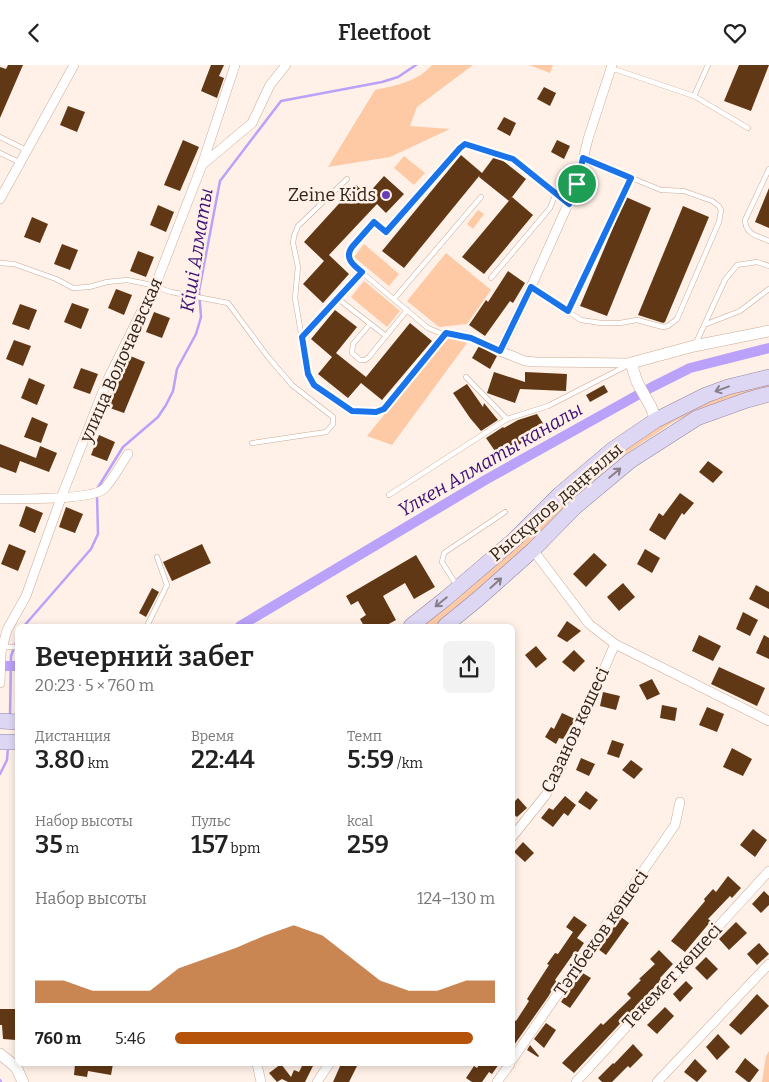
<!DOCTYPE html>
<html lang="ru">
<meta charset="utf-8">
<style>
:root{--surface:#fff;--page:#f2f2f2;--text:#222;--muted:#767676;--accent:#b45309}
body{margin:0;font-family:Bitter,serif;background:var(--page);color:var(--text);height:100vh;display:flex;flex-direction:column;font-size:19px;white-space:nowrap}
*{box-sizing:border-box;margin:0}
p{font-size:16px;color:var(--muted)}
.icon{flex:none;width:28px;height:28px;fill:none;stroke:currentColor;stroke-width:2;stroke-linecap:round;stroke-linejoin:round}
.map{position:relative;flex:1;overflow:hidden}
.side{position:absolute;left:15px;top:559px;width:500px;height:442px;display:flex;flex-direction:column;background:var(--surface);border-radius:8px;box-shadow:0 2px 8px #0003}
.side>*{flex:none}
.pin{position:absolute;display:grid;place-items:center;width:42px;height:42px;color:#fff;margin:-21px;border:2px solid #fff;border-radius:50%;box-shadow:0 1px 5px #0007}
.round{display:grid;place-items:center;flex:none;width:52px;height:52px;border-radius:8px;background:var(--page)}
.headline{display:flex;align-items:center;justify-content:space-between;height:85px;padding:0 20px}
h1{font-size:28px;font-weight:600;line-height:38px}
.metrics{display:grid;grid-template-columns:repeat(3,1fr);gap:8px;height:85px;padding:5px 20px}
.metrics div{display:grid;align-content:center}
.metrics b{font-size:25px;font-weight:600}
.metrics small{font-size:14px;font-weight:400}
.metrics p{font-size:14px}
.chart{height:140px;padding:10px 20px}
.chart p{display:flex;justify-content:space-between}
.chart svg{width:100%;height:90px;margin-top:5px;fill:var(--accent);opacity:.7}
ul{padding:0 20px;list-style:none;font-size:16px}
li{display:grid;grid-template-columns:80px 60px 1fr;align-items:center;height:38px}
li i{height:12px;border-radius:6px;background:var(--accent)}
header{display:flex;justify-content:space-between;align-items:center;height:65px;padding:0 20px;background:var(--surface);font-size:22px;font-weight:600}
.map>svg:first-child{display:block}
</style>
<header><svg class="icon" aria-label="back" viewBox="0 0 24 24"><path d="M15 5l-7 7 7 7"/></svg>Fleetfoot<svg class="icon" aria-label="heart" viewBox="0 0 24 24"><path d="M12 20l-8-8c-3-5 5-10 8-4 3-6 11-1 8 4z"/></svg></header>
<div class="map">
<svg width="769" height="1017" viewBox="0 0 769 1017">
<rect width="100%" height="100%" fill="#fff1e8"/>
<g fill="#fdcaa5">
<path d="M432 0H473L417 42 410 61 450 64 390 92 328 102 375 25C397 20 417 17 432 0Z"/>
<path d="M529 0H553L550 8Z"/>
<path d="M404 91 425 108 414 120 394 103Z"/>
<path d="M478 145 484 149 473 164 467 159Z"/>
<path d="M364 179 399 209 389 221 354 192Z"/>
<path d="M446 188 491 225 467 259 439 262 407 236Z"/>
<path d="M364 216 400 246 387 262 351 232Z"/>
<path d="M447 272 467 278 392 380 367 371Z"/>
<path d="M769 317V324L724 335 675 356 615 396 522 486 452 548 434 561H420L610 391 672 351 722 328Z"/>
<path d="M769 986V1017H762L766 991Z"/>
</g>
<g fill="none" stroke-linecap="round" stroke-linejoin="round">
<g stroke="#baa1f9" stroke-width="2.5">
<path d="M97 424 123 382 158 352 166 340 173 326 177 304 196 269 201 252 199 226 220 116 281 36 382 17 398 12 416 0"/>
<path d="M24 561 91 484 98 469 97 430"/>
<path d="M10 652 11 591 18 572"/>
<path d="M0 709 7 695 8 682"/>
<path d="M0 1015 1 1017"/>
</g>
<g stroke="#baa1f9" stroke-width="10">
<path d="M240 561 487 414 652 322 690 303 769 283"/>
<path d="M0 601H18"/>
</g>
</g>
<g fill="#613815">
<path d="M8 0H23L0 53V2L6 4Z"/>
<path d="M211 0H224L219 11 224 13 217 33 201 26Z"/>
<path d="M739 0H769L751 46 724 36Z"/>
<path d="M544 22 556 28 550 41 537 34Z"/>
<path d="M68 41 85 47 77 67 60 60Z"/>
<path d="M504 52 516 58 510 71 497 64Z"/>
<path d="M183 75 199 82 180 126 164 120Z"/>
<path d="M557 75 570 81 564 94 551 87Z"/>
<path d="M461 90 482 108 494 92 502 95 526 114 509 136 479 112 480 110 404 203 382 186Z"/>
<path d="M384 111 404 129 386 148 377 139 329 190 349 209 323 238 303 219 324 196 304 177 356 120 367 130Z"/>
<path d="M769 123V163L755 157Z"/>
<path d="M512 132 533 150 484 209 462 192Z"/>
<path d="M626 132 651 143 607 251 580 241Z"/>
<path d="M158 140 174 147 166 167 150 160Z"/>
<path d="M683 141 709 152 665 257 663 258 638 250Z"/>
<path d="M32 152 48 159 40 178 24 172Z"/>
<path d="M62 179 78 185 70 205 54 199Z"/>
<path d="M138 186 154 192 146 212 130 206Z"/>
<path d="M508 206 525 218 513 238 510 236 485 271 469 260 486 235 488 237Z"/>
<path d="M116 224 132 230 124 250 108 243Z"/>
<path d="M72 238 89 244 81 264 64 257Z"/>
<path d="M20 239 37 245 29 265 12 259Z"/>
<path d="M335 245 357 262 336 288 366 312 410 258 432 276 382 335 361 318 348 333 318 309 332 292 311 274Z"/>
<path d="M154 247 170 253 162 273 146 267Z"/>
<path d="M14 275 31 281 23 301 6 294Z"/>
<path d="M479 281 497 291 490 304 472 293Z"/>
<path d="M128 290 145 297 124 348 107 342Z"/>
<path d="M81 303 98 309 90 329 73 323Z"/>
<path d="M494 307 525 317V307L567 309 566 326 520 324 515 338 487 328Z"/>
<path d="M29 313 45 320 37 340 21 333Z"/>
<path d="M467 319 483 342 484 338 498 355 481 366 470 353 453 328Z"/>
<path d="M604 320 608 327 590 337 586 330Z"/>
<path d="M537 349 546 363 499 392 486 373 503 362 504 363 518 355Z"/>
<path d="M32 352 48 359 41 378 24 372Z"/>
<path d="M99 370 115 377 107 396 91 390Z"/>
<path d="M0 379 36 393 40 381 57 388 49 407 20 396 16 408 0 402Z"/>
<path d="M708 396 723 407 713 418 699 407Z"/>
<path d="M680 428 694 438 684 450 682 448 665 475 649 465 659 448 663 451Z"/>
<path d="M26 441 43 448 35 468 19 461Z"/>
<path d="M66 442 83 449 75 468 59 462Z"/>
<path d="M9 479 26 486 18 506 1 499Z"/>
<path d="M202 479 211 498 172 516 163 497Z"/>
<path d="M645 484 660 493 652 508 637 499Z"/>
<path d="M594 488 607 500 586 522 573 509Z"/>
<path d="M416 490 435 522 414 534 405 518 383 531 396 555 385 561H364L360 554 366 550 358 536 351 540 346 531Z"/>
<path d="M623 518 635 532 619 546 607 532Z"/>
<path d="M756 520 769 527V544L749 534Z"/>
<path d="M152 523 159 527 146 552 139 548Z"/>
<path d="M743 547 758 555 750 571 736 564Z"/>
<path d="M567 556 581 566 567 577 557 571Z"/>
<path d="M699 570 721 581 713 596 692 586Z"/>
<path d="M764 570 769 573V594L756 588Z"/>
<path d="M536 581 547 594 536 603 525 590Z"/>
<path d="M574 585 585 596 574 607 562 597Z"/>
<path d="M719 602 765 623 757 641 711 619Z"/>
<path d="M652 614 660 629 647 635 639 620Z"/>
<path d="M603 627 620 631 616 645 600 641Z"/>
<path d="M662 640 677 643 675 656 660 653Z"/>
<path d="M707 642 724 649 717 667 699 660Z"/>
<path d="M562 648 575 654 569 666H568L563 674 559 673 556 679 545 672 551 662 554 664Z"/>
<path d="M612 675 624 679 619 693 607 689Z"/>
<path d="M732 683 752 694 743 711 723 702Z"/>
<path d="M581 693 595 699 589 711 576 705Z"/>
<path d="M631 695 643 704 634 714 622 705Z"/>
<path d="M586 726 598 735 590 745 578 737Z"/>
<path d="M565 731 576 740 568 751 564 748 553 762 541 753 549 743 553 745Z"/>
<path d="M518 733 527 743 517 752 512 748V739Z"/>
<path d="M753 764 767 775 755 792 740 780Z"/>
<path d="M523 777 534 788 525 797 514 787Z"/>
<path d="M728 811 741 823 732 833 730 831 708 854 711 856 685 887 671 876 705 836 704 834 713 824 716 827Z"/>
<path d="M764 826 769 831V840L761 848 752 839Z"/>
<path d="M574 851 587 860 577 873 584 878 576 890 574 888 555 915 557 917 548 932 512 983V953L516 956 529 936 527 934 549 900 547 899 555 888 558 889 573 867 566 862Z"/>
<path d="M621 852 629 858 606 890 598 884Z"/>
<path d="M736 857 747 868 729 885 719 874Z"/>
<path d="M759 878 769 889 757 900 747 889Z"/>
<path d="M659 885 673 899 660 913 661 915 574 1008 562 998 601 958 603 960 631 933 627 929 641 915 639 914 655 899 650 894Z"/>
<path d="M706 892 718 904 707 915 695 903Z"/>
<path d="M581 907 591 913 570 943 561 937Z"/>
<path d="M686 916 693 923 680 937 673 929Z"/>
<path d="M757 929 769 941 741 970 729 960Z"/>
<path d="M665 942 674 951 657 969 647 960Z"/>
<path d="M0 944H17L16 975 3 974 2 960H0Z"/>
<path d="M546 958 556 965 544 983 534 974Z"/>
<path d="M718 969 730 982 717 995 706 982Z"/>
<path d="M633 979 643 990 630 1003 628 1001 612 1017H602L598 1013 613 998 614 999Z"/>
<path d="M530 980 539 991 538 992 527 985Z"/>
<path d="M745 993 759 1005 750 1017H748L735 1007Z"/>
<path d="M695 994 707 1006 697 1017 684 1007Z"/>
<path d="M75 999H113L111 1010 88 1006 87 1012 74 1010Z"/>
<path d="M281 999 291 1012 294 1005 299 1007 303 999H314L305 1017H288L282 1014 277 1017 269 1008Z"/>
<path d="M341 999H358L349 1017H333Z"/>
<path d="M477 999H499L492 1009 489 1007 482 1017H472L466 1013 474 1001 477 1003 479 1000Z"/>
</g>
<g fill="none" stroke-linecap="round" stroke-linejoin="round">
<g stroke="#caaa94" stroke-width="5.5">
<g id="service">
<path d="M611 3 694 31 748 63"/>
<path d="M694 31 708 0"/>
<path d="M0 72 26 85"/>
<path d="M0 88 19 97"/>
<path d="M769 104 745 155C746 170 756 170 769 176"/>
<path d="M347 114 298 161 294 171 293 178 298 202 295 233 308 309 314 319 352 346 376 347 386 342 446 268"/>
<path d="M0 198 14 199 56 214 73 223 89 222 107 217 127 215 147 219 171 227 228 238 268 292 292 320 333 352V359L326 367 252 378"/>
<path d="M491 213 550 143 556 128"/>
<path d="M531 222 581 255 601 258H620L637 255 663 262 668 261 677 254 719 157 721 145 719 141 712 136 684 126 661 125 583 93"/>
<path d="M337 233 386 271"/>
<path d="M394 234 481 132"/>
<path d="M568 246 631 113"/>
<path d="M370 259 353 279 352 288 360 295H365L369 292 407 245"/>
<path d="M704 260 740 246 769 224"/>
<path d="M301 272 362 207"/>
<path d="M695 280 725 215 737 200 757 197 769 201"/>
<path d="M500 286 471 273 440 268 428 263 353 200C341 185 364 168 374 157L386 167 460 83 465 79 513 94 569 139"/>
<path d="M466 312 507 354 548 341 628 300"/>
<path d="M389 430 507 354"/>
<path d="M457 521 442 497 444 488 505 447"/>
<path d="M147 561 167 520 157 492"/>
<path d="M2 582H18"/>
</g>
</g>
<g stroke="#caaa94" stroke-width="10">
<g id="minor">
<path d="M612 0 588 74 577 119 531 222 500 286 525 296 536 297 631 298"/>
<path d="M202 100 252 58 270 20 286 0"/>
<path d="M0 134 74 0"/>
<path d="M0 434C19 434 91 435 104 424 112 416 121 399 128 389"/>
<path d="M533 485 589 559 615 579 769 656"/>
<path d="M0 618 1 587 7 565 26 531 61 433 107 316 159 211 202 100 235 0"/>
<path d="M512 772 545 731 558 709 615 579"/>
<path d="M512 995 675 760 680 737"/>
<path d="M257 999 261 1017"/>
<path d="M317 1017 329 999"/>
<path d="M497 1017 510 999"/>
<path d="M576 1017 769 806"/>
<path d="M657 1017 769 899"/>
</g>
</g>
<g stroke="#caaa94" stroke-width="12">
<g id="tertiary">
<path d="M656 355 651 342 637 317 631 298 694 281 769 266"/>
<path d="M0 989 16 1002 23 1017"/>
</g>
</g>
<g stroke="#9387a4" stroke-width="16">
<g id="primary">
<path d="M411 561 445 534 514 475 560 429 612 385 656 355 706 330 728 322 769 312"/>
<path d="M445 561 478 534 533 485 575 442 630 396 697 353 747 335 769 329"/>
<path d="M0 656 18 657"/>
<path d="M0 677H18"/>
</g>
</g>
<use href="#service" stroke="#fff" stroke-width="4.5"/>
<use href="#minor" stroke="#fff" stroke-width="9"/>
<use href="#tertiary" stroke="#fff" stroke-width="11"/>
<use href="#primary" stroke="#ded7f4" stroke-width="15"/>
</g>
<defs><path id="oneway-shaft" d="M-6 0H5M1.5-3L5.5 0L1.5 3" fill="none" stroke-width="1.6" stroke-linecap="round" stroke-linejoin="round" transform="scale(1.25)"/></defs>
<g stroke="#877e88">
<use href="#oneway-shaft" transform="translate(722 324) rotate(160)"/>
<use href="#oneway-shaft" transform="translate(615 408) rotate(-40)"/>
<use href="#oneway-shaft" transform="translate(496 518) rotate(-42)"/>
<use href="#oneway-shaft" transform="translate(441 537) rotate(141)"/>
</g>
<g fill="none" stroke-linecap="round" stroke-linejoin="round">
<g stroke="#fff" stroke-width="10">
<path id="route" d="M465 79 513 94 569 139 577 119 583 93 631 113 568 246 531 222 500 286 471 273 446 268 384 344 376 347 352 346 314 320 308 309 302 272 362 207C353 200 344 193 352 182L374 157 386 167 460 83Z"/>
</g>
<use href="#route" stroke="#1a73e8" stroke-width="6"/>
</g>
<circle fill="#6b3db5" stroke="#fff1e8" stroke-width="2" cx="386" cy="130" r="5"/>
<g text-anchor="middle" stroke-width="5" stroke-linejoin="round" paint-order="stroke">
<g font-size="18" fill="#30241b" stroke="#fff1e8" text-anchor="end">
<text x="376" y="136">Zeine Kids</text>
</g>
<g font-size="18" fill="#30241b" stroke="#fff1e8">
<text transform="translate(121 295) rotate(-66)" y="6">улица Волочаевская</text>
<text transform="translate(556 437) rotate(-41)" y="6">Рысқұлов даңғылы</text>
<text transform="translate(575 665) rotate(-65)" y="6">Сазанов көшесі</text>
<text transform="translate(601 868) rotate(-55)" y="6">Тәтібеков көшесі</text>
<text transform="translate(672 911) rotate(-47)" y="6">Текемет көшесі</text>
</g>
<g font-size="19" font-style="italic" fill="#3e0f77" stroke="#fff1e8">
<text transform="translate(196 185) rotate(-81)" y="7">Кіші Алматы</text>
<text transform="translate(490 394) rotate(-30)" y="7">Үлкен Алматы каналы</text>
</g>
</g>
</svg>
<div class="pin" style="left:577px;top:119px;background:#1e9e55"><svg class="icon" aria-label="arrive" viewBox="0 0 24 24"><path d="M6 21V4h12l-3 4 3 4H6"/></svg></div>
<section class="side">
<div class="headline"><div><h1>Вечерний забег</h1><p>20:23 · 5 × 760 m</p></div><a class="round"><svg class="icon" aria-label="share" viewBox="0 0 24 24"><path d="M12 15V3M7 8l5-5 5 5M5 13v7h14v-7"/></svg></a></div>
<div class="metrics">
<div><p>Дистанция</p><b>3.80<small> km</small></b></div>
<div><p>Время</p><b>22:44</b></div>
<div><p>Темп</p><b>5:59<small> /km</small></b></div>
</div>
<div class="metrics">
<div><p>Набор высоты</p><b>35<small> m</small></b></div>
<div><p>Пульс</p><b>157<small> bpm</small></b></div>
<div><p>kcal</p><b>259</b></div>
</div>
<div class="chart"><p><span>Набор высоты</span>124–130 m</p>
<svg viewBox="0 0 160 44" preserveAspectRatio="none"><path d="M0 44V33L10 33L20 38L30 38L40 38L50 27L60 22L70 17L80 11L90 6L100 11L110 22L120 33L130 38L140 38L150 33L160 33V44z"/></svg>
</div>
<ul>
<li><b>760 m</b>5:46<i style="width:93%"></i></li>
</ul>
</section>
</div>
